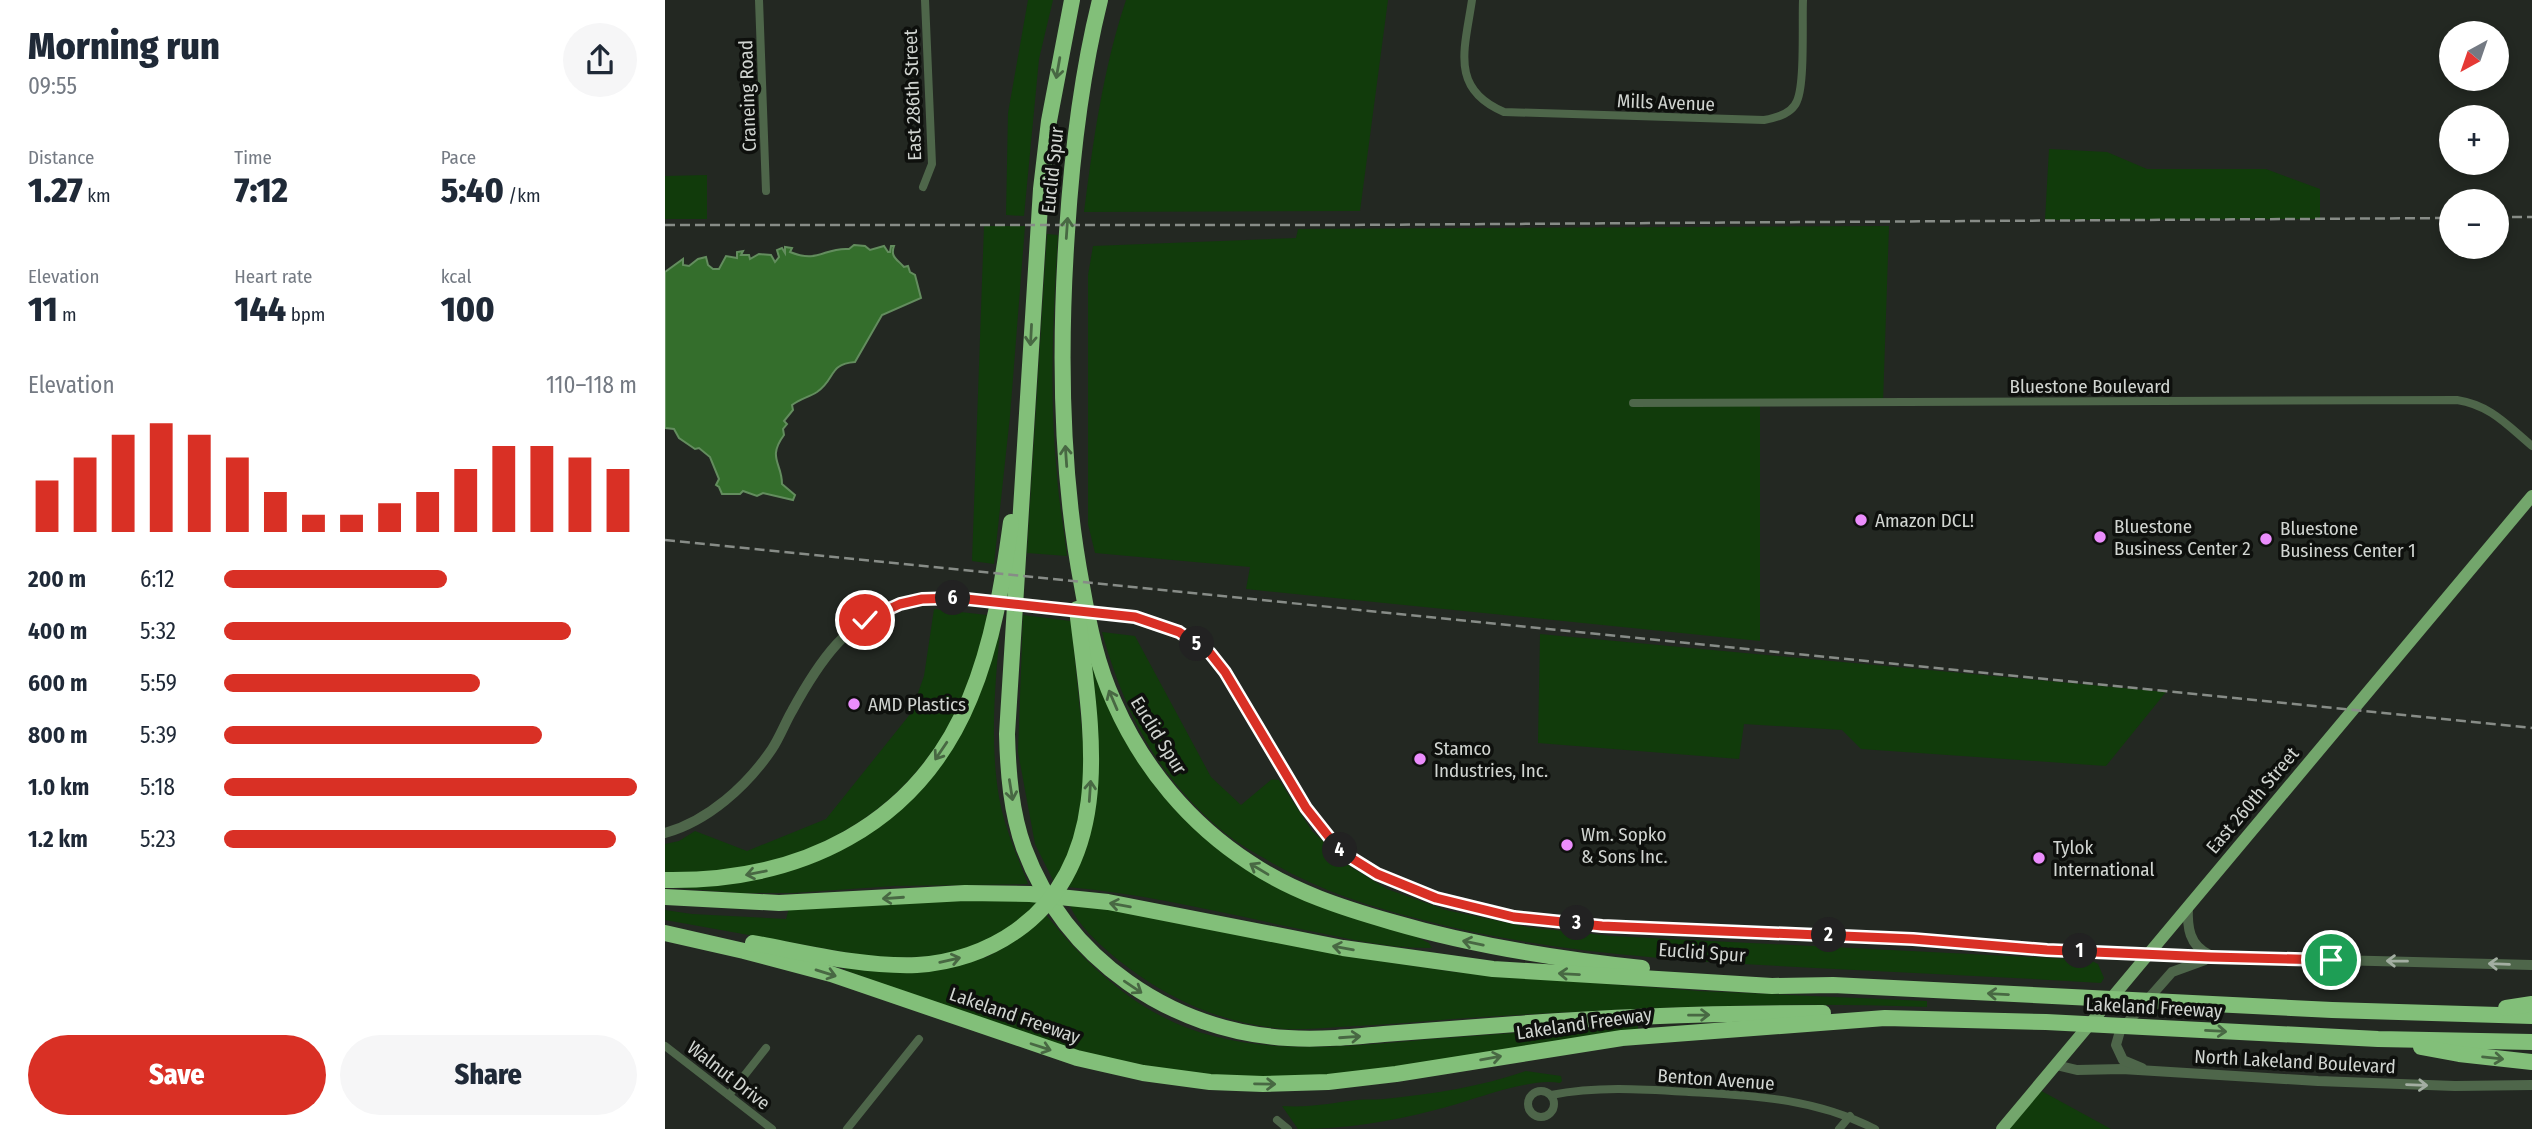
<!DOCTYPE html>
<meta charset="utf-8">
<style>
:root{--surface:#fff;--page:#f6f6f7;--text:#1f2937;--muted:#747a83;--accent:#d93025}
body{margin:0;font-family:"Fira Sans Condensed",sans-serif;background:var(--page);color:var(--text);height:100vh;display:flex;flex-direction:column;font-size:26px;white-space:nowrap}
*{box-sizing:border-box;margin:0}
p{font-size:23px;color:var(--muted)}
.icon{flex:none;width:38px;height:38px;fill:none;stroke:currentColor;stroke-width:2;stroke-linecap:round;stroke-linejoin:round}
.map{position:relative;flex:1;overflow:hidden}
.details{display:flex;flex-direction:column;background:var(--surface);width:665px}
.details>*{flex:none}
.needle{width:46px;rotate:220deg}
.buttons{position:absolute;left:1774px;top:21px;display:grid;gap:14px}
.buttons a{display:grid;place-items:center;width:70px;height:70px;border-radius:50%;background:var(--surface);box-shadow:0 4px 10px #0003;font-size:35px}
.pin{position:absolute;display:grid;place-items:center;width:60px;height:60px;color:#fff;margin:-30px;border:4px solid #fff;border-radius:50%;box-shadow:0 2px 7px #0007}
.km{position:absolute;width:35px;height:35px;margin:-18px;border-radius:50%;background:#222;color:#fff;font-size:19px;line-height:35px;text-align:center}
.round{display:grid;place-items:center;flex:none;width:74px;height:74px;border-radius:37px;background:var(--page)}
.overview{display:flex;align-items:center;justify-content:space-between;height:119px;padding:0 28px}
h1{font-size:38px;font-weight:800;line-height:52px}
.figures{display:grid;grid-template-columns:repeat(3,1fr);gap:10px;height:119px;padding:7px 28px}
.figures div{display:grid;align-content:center}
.figures b{font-size:35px;font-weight:800}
.figures small{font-size:19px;font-weight:400}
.figures p{font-size:19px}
.chart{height:196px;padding:14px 28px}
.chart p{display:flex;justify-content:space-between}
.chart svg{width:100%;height:126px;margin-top:7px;stroke:var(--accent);stroke-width:6}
.button{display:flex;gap:14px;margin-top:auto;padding:14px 28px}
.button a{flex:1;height:80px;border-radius:42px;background:var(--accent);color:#fff;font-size:28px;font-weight:800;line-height:80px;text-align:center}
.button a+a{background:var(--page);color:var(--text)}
ul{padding:0 28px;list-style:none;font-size:23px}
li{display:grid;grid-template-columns:112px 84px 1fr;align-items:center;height:52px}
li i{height:18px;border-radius:9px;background:var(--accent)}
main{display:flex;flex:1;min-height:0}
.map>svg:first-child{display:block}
</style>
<main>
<section class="details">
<div class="overview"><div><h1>Morning run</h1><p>09:55</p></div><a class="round"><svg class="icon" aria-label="share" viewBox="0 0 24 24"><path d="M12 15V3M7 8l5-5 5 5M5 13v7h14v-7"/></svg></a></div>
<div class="figures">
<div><p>Distance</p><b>1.27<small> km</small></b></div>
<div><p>Time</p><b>7:12</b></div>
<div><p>Pace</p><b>5:40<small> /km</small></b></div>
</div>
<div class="figures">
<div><p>Elevation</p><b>11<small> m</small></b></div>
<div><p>Heart rate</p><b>144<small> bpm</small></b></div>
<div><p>kcal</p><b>100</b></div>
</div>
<div class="chart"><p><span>Elevation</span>110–118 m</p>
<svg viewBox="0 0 160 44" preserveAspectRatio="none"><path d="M5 44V26M15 44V18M25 44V10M35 44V6M45 44V10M55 44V18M65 44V30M75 44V38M85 44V38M95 44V34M105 44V30M115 44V22M125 44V14M135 44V14M145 44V18M155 44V22"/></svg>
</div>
<ul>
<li><b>200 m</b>6:12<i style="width:54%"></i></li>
<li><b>400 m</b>5:32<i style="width:84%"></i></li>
<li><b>600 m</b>5:59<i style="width:62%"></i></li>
<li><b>800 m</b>5:39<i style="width:77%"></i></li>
<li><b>1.0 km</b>5:18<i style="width:100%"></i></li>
<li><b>1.2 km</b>5:23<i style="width:95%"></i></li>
</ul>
<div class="button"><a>Save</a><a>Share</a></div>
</section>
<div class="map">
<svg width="1867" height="1129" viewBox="0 0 1867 1129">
<rect width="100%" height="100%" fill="#232822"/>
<g fill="#113b0b">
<path d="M363 0H388L374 59 359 216 341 215 343 113Z"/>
<path d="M461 0H723L695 211 419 212C428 141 438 69 461 0Z"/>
<path d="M1384 149 1442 152 1482 169H1601L1655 189V219L1380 220Z"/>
<path d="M42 175V219H0V176Z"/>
<path d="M319 226H360L345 416 329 564 307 561Z"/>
<path d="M1224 226 1218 402 1095 403V641L581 589 585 567 430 553 423 524V275L428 246 631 238 633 229Z"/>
<path d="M382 234 393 235C388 315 384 396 392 476 394 503 399 529 402 556L362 553Z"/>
<path d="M269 609 322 615C304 716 251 799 156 843 145 848 134 855 122 859 82 871 41 871 0 874V844L14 841 30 831 82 851 161 819 246 713 259 676Z"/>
<path d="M358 615 406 621 421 772 413 833 390 884 370 844 353 752Z"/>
<path d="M336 618C331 677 324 738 334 797 339 826 352 856 363 884L229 886 128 893H75L0 887 157 857 260 781Z"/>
<path d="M437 632 470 636 546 777 576 805 607 779 614 780 647 831 686 867 722 889 781 910 862 927 947 936 1425 960 1433 964 1439 978 1436 983C1341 977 1245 973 1150 968 1018 961 887 954 758 920 706 907 656 891 609 864 592 854 575 845 560 833 493 778 460 714 437 632Z"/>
<path d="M875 634 1501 692 1441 766 1196 749 1177 730 1079 724 1074 759 873 743Z"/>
<path d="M424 658 475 764 492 789 539 837 764 943 767 948C722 949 678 937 635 929 558 913 482 894 403 887 446 810 433 741 424 658Z"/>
<path d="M366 897 375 904 336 934 282 956 213 958 0 920V910L27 914 121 919 124 908Z"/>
<path d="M404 904 443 908 716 961 789 972 1034 991 1262 1001V1007C1113 1001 965 1008 817 1017 769 1020 722 1025 674 1027 653 1028 631 1031 610 1028 551 1021 499 997 452 959 434 944 414 927 404 904Z"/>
<path d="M381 915C415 956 449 991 496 1016 583 1062 688 1045 783 1038 846 1033 910 1029 973 1026V1031L706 1071 644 1077H567L512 1072 410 1051 319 1021 180 970 181 967 239 973 282 967 322 957 342 946Z"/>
<path d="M861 1071 896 1076 897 1081 895 1083C862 1077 805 1102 770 1110 725 1122 679 1129 633 1129L617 1106C644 1108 666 1103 692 1100 701 1099 710 1100 719 1099 767 1094 815 1087 861 1071Z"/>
<path d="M1371 1088 1446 1129H1337Z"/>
</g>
<path fill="#346e2c" stroke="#638d5e" stroke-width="2" d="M189 245 200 246 205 250 219 246 223 252H225L226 246H229C225 257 232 259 239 267L243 266 245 272 250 275 256 298 217 315 190 362C163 364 171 379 152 392 144 397 135 399 127 405L128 410 119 421 122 424 118 429 119 435C102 458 117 463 117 484L130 495 128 500 98 493 92 496 78 491 75 494H57L54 487 51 485 54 479 45 457 34 448 30 449 14 438 9 429 0 428V272L18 259V265L24 266 33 259 41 257 43 265 48 269H54L61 256 72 258V252L78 251 76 255H84L85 259 94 254 106 255 110 262 114 257 112 250 117 248 120 253V247L127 248 125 252C154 264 159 247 184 249Z"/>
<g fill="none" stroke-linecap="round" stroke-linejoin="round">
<g stroke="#4e664a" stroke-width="8">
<path d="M94 0 101 191"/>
<path d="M807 0C800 48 784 89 839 112L1099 120C1111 118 1127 114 1132 101 1140 83 1137 23 1138 0"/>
<path d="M258 187 267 164 260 0"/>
<path d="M968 403 1792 400C1825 405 1842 425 1867 446"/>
<path d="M0 1046 107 1129"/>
<circle cx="876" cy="1104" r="13"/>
<path d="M64 1095 101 1048"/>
<path d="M886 1095C932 1086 976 1089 1024 1092 1090 1096 1149 1098 1210 1129"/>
<path d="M612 1120 623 1129"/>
<path d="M182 1129 254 1039"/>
<path d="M1174 1129 1185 1116"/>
</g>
<g stroke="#4e664a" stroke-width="10">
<path d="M0 833C43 821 82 786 107 749 115 737 120 723 127 711 152 665 183 616 238 603 291 590 349 604 402 610 466 617 516 618 560 672L641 808 675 851 712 874 771 898 849 917 937 926 1248 939 1382 950 1546 957 1867 965"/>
<path d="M1523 906C1522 927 1524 946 1545 955"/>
<path d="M1391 1065 1412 1070 1457 1069 1653 1081 1790 1086 1867 1085"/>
<path d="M1477 1068 1458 1060 1451 1045 1455 1031 1507 972 1540 960"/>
</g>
<path stroke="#73a66c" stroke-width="12" d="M1337 1129 1867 496"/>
<g stroke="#82bf79" stroke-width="16">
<path d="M407 0 384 121 376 189 342 734C343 772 346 812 359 848 401 960 506 1031 623 1038 655 1040 687 1037 719 1034 763 1031 807 1027 851 1024 953 1016 1056 1013 1158 1013"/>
<path d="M435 0C416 76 407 154 402 232 394 350 395 470 417 586 424 626 432 665 449 702 478 768 525 824 585 863 628 892 678 908 727 922 809 946 892 959 977 968"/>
<path d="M0 880C134 882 252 827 305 698 328 643 338 581 346 522"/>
<path d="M0 897 114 903 300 893 365 894 443 902 678 948 828 969 1107 986 1168 985 1667 1010 1867 1016"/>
<path d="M0 933 79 951 166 974 412 1058 478 1073 545 1082 598 1084 663 1082 731 1074 957 1038 1220 1018 1381 1022 1713 1039 1867 1042"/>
<path d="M88 943C142 953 197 967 252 965 287 963 323 951 351 931 456 857 424 717 412 609"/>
<path d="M1841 1008 1867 1004"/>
<path d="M1756 1047 1794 1054 1867 1062"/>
</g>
<g stroke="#878c87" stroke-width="2.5" stroke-dasharray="10 5" stroke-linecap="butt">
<path d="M1832 217H1867"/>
<path d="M0 225H679L1787 218"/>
<path d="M0 540 1867 728"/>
</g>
</g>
<defs><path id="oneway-shaft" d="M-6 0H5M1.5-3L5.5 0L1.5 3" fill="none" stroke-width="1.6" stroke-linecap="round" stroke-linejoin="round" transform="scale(1.75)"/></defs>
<g stroke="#486843">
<use href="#oneway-shaft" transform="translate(393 68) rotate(100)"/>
<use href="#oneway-shaft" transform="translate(402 228) rotate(-86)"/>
<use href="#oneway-shaft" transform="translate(366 335) rotate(93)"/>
<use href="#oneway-shaft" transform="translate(401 456) rotate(-94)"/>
<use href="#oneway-shaft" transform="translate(448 700) rotate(-113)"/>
<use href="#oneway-shaft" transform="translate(276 751) rotate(124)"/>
<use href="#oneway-shaft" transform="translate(346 790) rotate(81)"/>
<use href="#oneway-shaft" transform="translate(425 791) rotate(-86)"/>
<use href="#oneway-shaft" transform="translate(594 869) rotate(-149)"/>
<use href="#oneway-shaft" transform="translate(91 873) rotate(169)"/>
<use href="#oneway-shaft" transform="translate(228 898) rotate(176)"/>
<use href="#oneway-shaft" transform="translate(455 905) rotate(-170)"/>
<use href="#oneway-shaft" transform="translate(808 943) rotate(-168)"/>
<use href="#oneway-shaft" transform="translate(678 948) rotate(-170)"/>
<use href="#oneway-shaft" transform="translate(285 960) rotate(-13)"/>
<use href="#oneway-shaft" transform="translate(161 973) rotate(17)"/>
<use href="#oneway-shaft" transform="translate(904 974) rotate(-177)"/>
<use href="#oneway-shaft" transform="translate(468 987) rotate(34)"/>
<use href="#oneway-shaft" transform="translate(1333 994) rotate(-177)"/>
<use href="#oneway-shaft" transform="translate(1034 1015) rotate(-1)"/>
<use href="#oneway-shaft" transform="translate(1551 1031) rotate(3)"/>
<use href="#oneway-shaft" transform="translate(685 1037) rotate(-4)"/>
<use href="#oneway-shaft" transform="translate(376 1047) rotate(18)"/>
<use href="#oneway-shaft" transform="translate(826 1058) rotate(-10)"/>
<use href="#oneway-shaft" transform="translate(1828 1058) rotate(6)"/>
<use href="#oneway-shaft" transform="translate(600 1084) rotate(1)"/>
</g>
<g stroke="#a3aea2">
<use href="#oneway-shaft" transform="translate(1732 961) rotate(-179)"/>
<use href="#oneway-shaft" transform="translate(1834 964) rotate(-178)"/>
<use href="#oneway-shaft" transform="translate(1752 1085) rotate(2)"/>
</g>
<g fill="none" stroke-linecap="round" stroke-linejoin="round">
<g stroke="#fff" stroke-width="14">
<path id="route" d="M200 620 235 604 257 599 292 598 470 617 514 632 545 653 560 672 641 808 675 851 712 874 771 898 849 917 937 926 1248 939 1382 950 1546 957 1666 960"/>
</g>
<use href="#route" stroke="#d93025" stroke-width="9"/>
</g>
<g fill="#eb8dfc" stroke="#0e100d" stroke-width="2.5">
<circle cx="1196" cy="520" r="7"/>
<circle cx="1435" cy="537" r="7"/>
<circle cx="1601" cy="539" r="7"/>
<circle cx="189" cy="704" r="7"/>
<circle cx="755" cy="759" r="7"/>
<circle cx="902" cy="845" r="7"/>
<circle cx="1374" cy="858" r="7"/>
</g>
<g text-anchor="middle" stroke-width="7" stroke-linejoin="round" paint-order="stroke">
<g font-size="19" fill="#d1d5d1" stroke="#0e100d">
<text transform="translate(247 95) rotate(-92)" y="7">East 286th Street</text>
<text transform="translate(82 96) rotate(-92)" y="7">Craneing Road</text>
<text transform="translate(1001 102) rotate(2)" y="7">Mills Avenue</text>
<text transform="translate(387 170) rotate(-84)" y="7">Euclid Spur</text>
<text x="1425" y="393">Bluestone Boulevard</text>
<text transform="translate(494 735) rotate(58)" y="7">Euclid Spur</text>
<text transform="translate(1587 800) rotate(-50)" y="7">East 260th Street</text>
<text transform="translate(1037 952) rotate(4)" y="7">Euclid Spur</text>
<text transform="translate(1489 1007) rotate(3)" y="7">Lakeland Freeway</text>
<text transform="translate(350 1015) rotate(19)" y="7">Lakeland Freeway</text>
<text transform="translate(919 1023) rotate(-8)" y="7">Lakeland Freeway</text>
<text transform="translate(1630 1061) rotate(3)" y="7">North Lakeland Boulevard</text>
<text transform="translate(64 1075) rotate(38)" y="7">Walnut Drive</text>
<text transform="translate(1051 1079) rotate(4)" y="7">Benton Avenue</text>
</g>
<g font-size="19" fill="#d1d5d1" stroke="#0e100d" text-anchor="start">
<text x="1210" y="527">Amazon DCL!</text>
<text x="1449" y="533">Bluestone<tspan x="1449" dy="22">Business Center 2</tspan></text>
<text x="1615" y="535">Bluestone<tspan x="1615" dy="22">Business Center 1</tspan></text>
<text x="203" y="711">AMD Plastics</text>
<text x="769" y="755">Stamco<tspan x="769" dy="22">Industries, Inc.</tspan></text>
<text x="916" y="841">Wm. Sopko<tspan x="916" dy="22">&amp; Sons Inc.</tspan></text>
<text x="1388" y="854">Tylok<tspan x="1388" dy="22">International</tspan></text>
</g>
</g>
</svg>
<div class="buttons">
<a><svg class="needle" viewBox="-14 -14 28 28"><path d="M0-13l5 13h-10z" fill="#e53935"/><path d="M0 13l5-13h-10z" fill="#747a83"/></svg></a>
<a>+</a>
<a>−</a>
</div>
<div class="pin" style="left:1666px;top:960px;background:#1e9e55"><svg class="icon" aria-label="arrive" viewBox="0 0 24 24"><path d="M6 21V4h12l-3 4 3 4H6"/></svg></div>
<div class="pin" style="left:200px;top:620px;background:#d93025"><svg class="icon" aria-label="check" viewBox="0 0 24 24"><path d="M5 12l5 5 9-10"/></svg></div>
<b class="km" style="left:1415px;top:951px">1</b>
<b class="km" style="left:1164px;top:935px">2</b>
<b class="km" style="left:912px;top:923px">3</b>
<b class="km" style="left:675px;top:850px">4</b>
<b class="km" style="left:532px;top:644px">5</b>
<b class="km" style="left:288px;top:598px">6</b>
</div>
</main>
